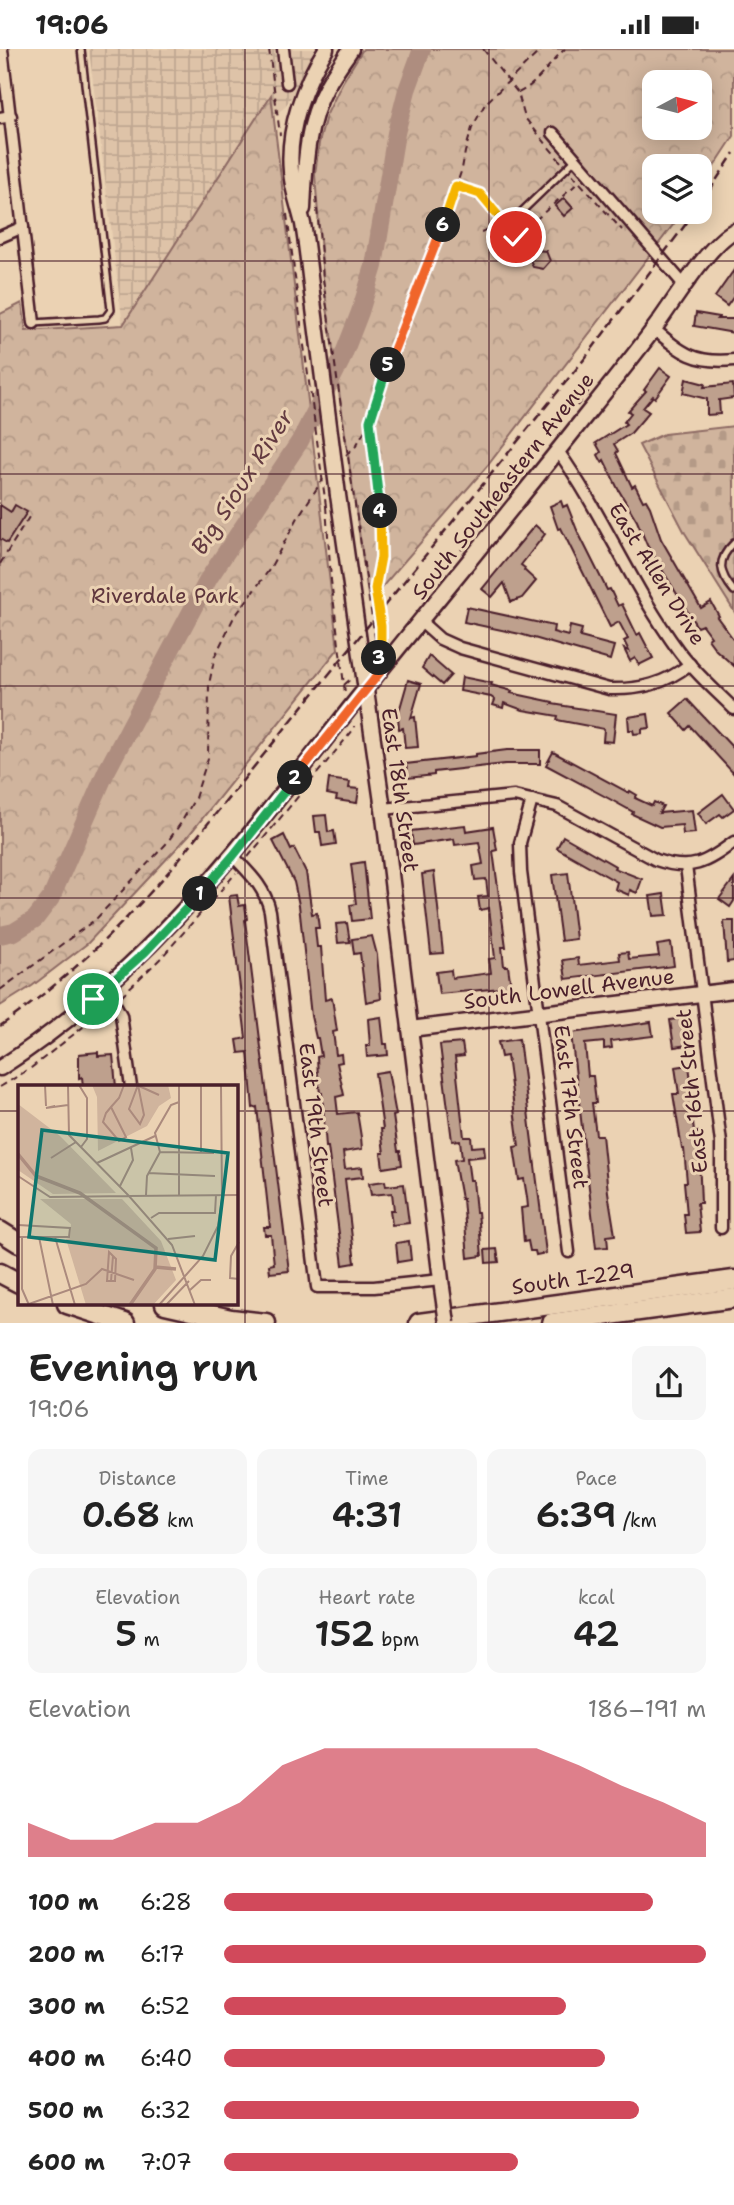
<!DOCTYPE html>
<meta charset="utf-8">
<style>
:root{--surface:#fff;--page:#f6f6f6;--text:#222;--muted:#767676;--accent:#d1495b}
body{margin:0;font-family:"Shantell Sans",sans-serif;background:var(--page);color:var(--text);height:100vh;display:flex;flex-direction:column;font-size:26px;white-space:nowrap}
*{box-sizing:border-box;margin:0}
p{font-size:23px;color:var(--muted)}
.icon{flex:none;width:38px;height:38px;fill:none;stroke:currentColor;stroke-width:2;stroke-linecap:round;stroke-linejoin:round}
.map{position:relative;height:1274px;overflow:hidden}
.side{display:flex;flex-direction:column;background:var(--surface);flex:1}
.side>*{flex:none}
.needle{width:46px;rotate:83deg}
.tools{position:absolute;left:642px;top:21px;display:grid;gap:14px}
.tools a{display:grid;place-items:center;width:70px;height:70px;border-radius:14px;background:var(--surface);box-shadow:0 4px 18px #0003;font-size:35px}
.pin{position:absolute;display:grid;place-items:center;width:60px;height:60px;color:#fff;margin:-30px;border:4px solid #fff;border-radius:50%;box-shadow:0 2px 7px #0007}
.km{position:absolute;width:35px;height:35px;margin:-18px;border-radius:50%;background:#222;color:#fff;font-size:19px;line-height:35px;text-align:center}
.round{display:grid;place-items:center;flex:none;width:74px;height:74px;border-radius:14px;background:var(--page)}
.summary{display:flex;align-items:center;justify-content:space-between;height:119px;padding:0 28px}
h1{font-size:38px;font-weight:600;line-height:52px}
.metrics{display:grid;grid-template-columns:repeat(3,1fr);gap:10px;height:119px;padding:7px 28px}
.metrics div{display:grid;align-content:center;border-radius:14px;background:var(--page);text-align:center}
.metrics b{font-size:35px;font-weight:600}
.metrics small{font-size:19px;font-weight:400}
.metrics p{font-size:19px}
.chart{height:196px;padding:14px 28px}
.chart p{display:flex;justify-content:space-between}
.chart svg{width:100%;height:126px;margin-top:7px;fill:var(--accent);opacity:.7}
ul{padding:0 28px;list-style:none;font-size:23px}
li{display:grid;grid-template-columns:112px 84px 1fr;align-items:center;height:52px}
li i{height:18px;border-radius:9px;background:var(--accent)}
.status{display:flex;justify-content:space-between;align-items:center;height:49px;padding:0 35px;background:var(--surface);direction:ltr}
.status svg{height:19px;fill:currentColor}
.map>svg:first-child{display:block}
</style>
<div class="status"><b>19:06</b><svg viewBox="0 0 49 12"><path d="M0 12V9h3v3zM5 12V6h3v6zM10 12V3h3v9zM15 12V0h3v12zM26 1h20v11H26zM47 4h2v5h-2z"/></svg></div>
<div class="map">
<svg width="734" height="1274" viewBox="0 0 734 1274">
<defs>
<pattern id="industrial-grid" width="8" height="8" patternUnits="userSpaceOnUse" patternTransform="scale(1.75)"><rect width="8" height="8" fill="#dec3a8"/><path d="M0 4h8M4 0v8" fill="none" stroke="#c0a791"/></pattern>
<pattern id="forest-crowns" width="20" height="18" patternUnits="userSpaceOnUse" patternTransform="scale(1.75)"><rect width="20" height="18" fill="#d0b49d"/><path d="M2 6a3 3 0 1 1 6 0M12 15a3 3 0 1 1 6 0" fill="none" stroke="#b49a87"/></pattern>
<pattern id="cemetery-stones" width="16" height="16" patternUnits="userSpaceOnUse" patternTransform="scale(1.75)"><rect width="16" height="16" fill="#d0b49d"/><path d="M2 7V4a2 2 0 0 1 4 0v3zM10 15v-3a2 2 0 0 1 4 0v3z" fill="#b49a87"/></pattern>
</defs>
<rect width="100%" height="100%" fill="#ebd2b3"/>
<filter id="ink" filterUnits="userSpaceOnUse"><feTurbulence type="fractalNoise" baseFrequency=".0143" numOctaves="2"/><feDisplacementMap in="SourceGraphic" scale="14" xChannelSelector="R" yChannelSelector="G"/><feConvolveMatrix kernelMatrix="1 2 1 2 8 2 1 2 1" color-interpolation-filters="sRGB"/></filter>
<g filter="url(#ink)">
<path fill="url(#industrial-grid)" d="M89 0H323L284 59 273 67 270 47 123 277Z"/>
<g fill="url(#forest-crowns)" stroke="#8d6a64" stroke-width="2" fill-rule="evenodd">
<path d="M363 0H734V87L700 139V117H654V163H683L488 416 369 553 323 230 315 126 319 94 326 67 342 34ZM654 33H700V79H654Z"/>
<path d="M271 46 338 600 189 786 88 894 32 937 0 957V265L22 254 26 282 123 276Z"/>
</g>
<path fill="url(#cemetery-stones)" stroke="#8d6a64" stroke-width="2" d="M734 377V562L685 484 639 396 664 385Z"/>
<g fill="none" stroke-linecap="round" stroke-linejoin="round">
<path stroke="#ae8d7f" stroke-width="18" d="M0 886 14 883 35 870 51 849 106 723 209 529 300 392 341 312 360 263 374 217 396 84 407 41 422 0"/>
</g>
<g fill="#bea08d" stroke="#4a1f2b" stroke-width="2">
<path d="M564 149 573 159 564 167 555 157Z"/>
<path d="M536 201 546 202 550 212 543 220 533 218 529 208Z"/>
<path d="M734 221V247L727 257 715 248Z"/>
<path d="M696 264 719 268 717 270H734V284L694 277Z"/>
<path d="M660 319 671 327 655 349 653 347 643 359 649 363 631 384 614 395 618 402 616 404 632 438 635 436 643 452 646 451 650 458 661 490 701 559 711 553 719 567 717 568 734 591V617L716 601 708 590 711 588 702 576 697 578 647 496 637 472 618 440 604 411 602 413 598 406 601 403 596 394 626 375 624 373 631 364 628 362 646 342 644 341Z"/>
<path d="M686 330 705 335 704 338 733 335 734 349 719 351 720 365 707 366V350L683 344Z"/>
<path d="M561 452 563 458 567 456 577 481 607 541 610 540 618 557 622 555 637 586 640 584 653 609 639 616 635 609 630 612 624 600 629 602 624 592 628 590 619 573 610 578 561 479 558 480 550 457Z"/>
<path d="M0 456 11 463 15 456 27 463 7 494 0 490Z"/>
<path d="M535 476 545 485 521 516 525 519 524 521 536 532 522 549 511 553 504 534 492 548 482 540Z"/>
<path d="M467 558 554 577 553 583 568 587 570 577 582 580 580 588 614 597 610 611 520 585 464 573Z"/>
<path d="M429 607 451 626 442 636 422 619Z"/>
<path d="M462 628 492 634 491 636 512 642 511 644 553 653 552 655 616 665 613 693 603 692 604 680 557 671 558 667 523 661 504 654 503 659 493 656 495 651 491 648 460 642Z"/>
<path d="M408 631 421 635 411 669 415 668 418 698 405 699 403 679 399 680 398 666Z"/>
<path d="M687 650 734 700V725L690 677 686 681 671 664Z"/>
<path d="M648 665 650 679 642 680V684L634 685 633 681H629L628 668Z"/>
<path d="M507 701H540V715H505L434 723V726L408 729 406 715 476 707V705Z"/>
<path d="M553 703 629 744 630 742 637 746 635 749 652 757 654 753 663 757 659 764 692 761 695 784 683 785 682 776 660 778 632 765 633 763 606 748 546 716Z"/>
<path d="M329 730 350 733 349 739 359 740 357 754 336 751 337 747 327 745Z"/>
<path d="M723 745 734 760 723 768 720 765 706 775 698 764Z"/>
<path d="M326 766 328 783 334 782 336 795 322 797 320 783H316L314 767Z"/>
<path d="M465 776 466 782 493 778 497 801 493 802 506 898H502L504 917H508L511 938 439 945 436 923 451 921 452 929 491 924 489 910 495 909 489 859 480 861 478 848 488 847 486 830 475 831 473 817 483 815 479 793 455 796 454 790 413 796 411 782Z"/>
<path d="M284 786 291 801 294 799 306 823 312 865 317 864 319 879H315L317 898H321L325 951 332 949 337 982 333 983 336 1006 341 1005 342 1013 337 1014 344 1046 336 1048 338 1065 357 1063 361 1088 362 1100 343 1103 345 1120 362 1118 363 1128 345 1130 355 1214 343 1216 328 1098H326L322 1044H320L318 1028 317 1008 321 1007 318 989H316L311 967 299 856 294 833 273 792Z"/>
<path d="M563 787 615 817 614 819 642 830 637 844 630 841 629 846 615 840 617 833 557 799Z"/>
<path d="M364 813 370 870 352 872 350 856 356 855 351 815Z"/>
<path d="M434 823 443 904 431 905 422 825Z"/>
<path d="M568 824 576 890 561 892 552 826Z"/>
<path d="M734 830V852L730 858 719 850Z"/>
<path d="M664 845 667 866 653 867 650 847Z"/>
<path d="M237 846 239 857 245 856 247 870 245 871 289 1222 270 1224 269 1216 274 1215 273 1206 271 1186H265L264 1178H270L257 1058 253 1059 248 1003 239 1004 237 991 246 989 229 847Z"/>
<path d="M724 872H734V912L727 913Z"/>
<path d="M347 874 350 893 338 894 336 875Z"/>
<path d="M372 887 377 906 381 950 366 953 360 904 354 905 352 890Z"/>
<path d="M671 894 674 917 566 930 563 911 578 909 579 916 620 911 619 904 628 903 629 910 659 907 657 896Z"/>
<path d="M381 968 384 995H387L388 1006 367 1008 366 997H370L368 970Z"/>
<path d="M684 969 688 996 674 998 670 971Z"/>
<path d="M651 973 653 987 611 992 612 999 604 1000V993L585 995 588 1027H593L596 1054H592L596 1086H602L608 1143 615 1186 607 1187 608 1198 596 1199 571 984Z"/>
<path d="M519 990 546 1204 536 1206 535 1202H530L528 1192 524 1193 521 1159 528 1158 527 1148 524 1130 519 1131 514 1098 519 1097 507 1007 501 1008 498 993Z"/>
<path d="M462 994 464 1007 455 1008 464 1088H471L472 1098 484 1097 485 1107 467 1109 470 1131H473L476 1163H478L482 1207 468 1209 463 1150H461L454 1111 462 1110 460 1091 452 1092 440 996Z"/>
<path d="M98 1003V1007L113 1006 116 1038H83L82 1028 79 1029V1005Z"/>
<path d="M689 1016 694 1057 687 1058 689 1073 693 1072 694 1084 698 1083 701 1154H697L700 1183 686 1184 684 1165H687L684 1133H687L684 1100H682L673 1045H679L675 1018Z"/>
<path d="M388 1022 396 1066 393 1067 398 1102H400L402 1116 383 1119 381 1104H384L381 1080H383L375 1024Z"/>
<path d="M385 1132 386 1137 404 1135 409 1174 392 1176 390 1161H394L392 1144 371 1146 369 1134Z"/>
<path d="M409 1192 411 1211 398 1213 396 1194Z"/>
<path d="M497 1200 499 1213 486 1214 485 1201Z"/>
</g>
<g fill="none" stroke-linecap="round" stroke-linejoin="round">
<g stroke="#4a1f2b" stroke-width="10">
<g id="lane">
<path d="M514 170 576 110"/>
<path d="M34 274 99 270 105 269 111 261 81 0"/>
<path d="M734 494C716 511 719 524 734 542"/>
</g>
</g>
<g stroke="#4a1f2b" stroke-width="15">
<g id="street">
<path d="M2 0 34 274"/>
<path d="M283 0 287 34"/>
<path d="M0 69 11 67"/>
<path d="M553 84 685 237"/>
<path d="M0 188 23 178"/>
<path d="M654 280C682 304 695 315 734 311"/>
<path d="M558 402C603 465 632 538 678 601 694 623 715 641 734 660"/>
<path d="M421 573 440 590 460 599 609 640C640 641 665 635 690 615"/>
<path d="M532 751 520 794 521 823 569 1203"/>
<path d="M383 760 514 747 557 757 656 811C691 823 706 814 734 793"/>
<path d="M233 807C249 824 265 838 270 862L317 1238H374L441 1231"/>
<path d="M686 817 721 1094V1179"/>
<path d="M106 938 121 966 131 1038"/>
</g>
</g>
<g stroke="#4a1f2b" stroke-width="19">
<g id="secondary">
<path d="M303 160C305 118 306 75 327 37 334 24 343 12 351 0"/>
<path d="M312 244C309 221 307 198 303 175 299 157 292 140 291 122 287 80 304 35 326 0"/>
<path d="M338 446 383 760 442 1239"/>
<path d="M410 980 734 941"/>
<path d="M0 1019C146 926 248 788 354 654 430 559 508 465 583 370 608 339 633 308 656 277 675 251 708 196 734 182"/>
</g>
</g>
<g stroke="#4a1f2b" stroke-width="23">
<g id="highway">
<path d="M0 1182 19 1194"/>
<path d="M0 1224 19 1234"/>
<path d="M67 1255 125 1274"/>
<path d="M165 1255 231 1270 266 1274"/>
<path d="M419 1274 734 1231"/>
<path d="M552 1274 734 1249"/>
</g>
</g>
<g stroke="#4a1f2b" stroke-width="2" stroke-dasharray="7 5" stroke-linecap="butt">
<path d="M269 0 280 86"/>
<path d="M483 0 518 44 525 69 561 113"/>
<path d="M518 44C538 35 549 14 565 0"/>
<path d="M572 125 622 181"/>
<path d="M456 137 480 146 516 188 522 200 529 206"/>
<path d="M316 148 323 229"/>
<path d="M287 165 299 260"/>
<path d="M481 183 496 177 505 176"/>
<path d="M517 187 579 133"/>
<path d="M577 357 591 339"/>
<path d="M370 372 381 464V508L375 540 381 577V600L374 607"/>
<path d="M346 406 356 397 370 372 386 321 443 175 462 120 465 103 472 79 485 55 542 0"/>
<path d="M351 429 377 602"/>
<path d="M326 457 331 531 345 644"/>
<path d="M461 501 515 435"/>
<path d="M0 515 29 468"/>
<path d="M344 636 353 628"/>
<path d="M248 808 354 680V677"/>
<path d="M0 941 96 870 166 795 181 774 195 749 208 709 209 635 215 607 233 570 269 521 300 465 323 430"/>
<path d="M121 947 162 908 236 824"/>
<path d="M0 1038 31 1019 106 960"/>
</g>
<use href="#lane" stroke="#ebd2b3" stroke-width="5"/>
<use href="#street" stroke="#ebd2b3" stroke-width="10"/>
<use href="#secondary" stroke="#ebd2b3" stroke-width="14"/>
<use href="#highway" stroke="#ebd2b3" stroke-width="18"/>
<g stroke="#4a1f2b" stroke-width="2.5" stroke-dasharray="10 5" stroke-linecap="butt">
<path d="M700 156 734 104"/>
<path d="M0 977C65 933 120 879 171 820L586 308 695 163"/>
</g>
<g stroke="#4a1f2b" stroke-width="19" stroke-linecap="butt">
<g id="secondary-bridge">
<path d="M312 244 338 446"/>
<path d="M442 1239 447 1274"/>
</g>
</g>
<g stroke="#4a1f2b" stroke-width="2" stroke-dasharray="7 5" stroke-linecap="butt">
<path d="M323 230 351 429"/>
<path d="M299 260 326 457"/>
</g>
<use href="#secondary-bridge" stroke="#ebd2b3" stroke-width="14"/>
</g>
</g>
<g fill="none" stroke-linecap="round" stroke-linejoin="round" filter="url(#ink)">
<g stroke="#fff" stroke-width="14">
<path id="split-1" d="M93 950 145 903 200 845"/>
</g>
<g stroke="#fff" stroke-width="14">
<path id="split-2" d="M200 845 233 807 295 729"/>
</g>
<g stroke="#fff" stroke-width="14">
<path id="split-3" d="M295 729 381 622 379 609"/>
</g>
<g stroke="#fff" stroke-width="14">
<path id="split-4" d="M379 609 377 604 381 600V577L375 540 381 508 380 462"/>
</g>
<g stroke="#fff" stroke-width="14">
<path id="split-5" d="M380 462 370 372 388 316"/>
</g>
<g stroke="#fff" stroke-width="14">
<path id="split-6" d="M388 316 443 176"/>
</g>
<g stroke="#fff" stroke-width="14">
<path id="split-7" d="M443 176 456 137 480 145 516 188"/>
</g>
<use href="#split-1" stroke="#22a559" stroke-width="9"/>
<use href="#split-2" stroke="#22a559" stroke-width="9"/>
<use href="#split-3" stroke="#f0652b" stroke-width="9"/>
<use href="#split-4" stroke="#f5b400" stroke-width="9"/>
<use href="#split-5" stroke="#22a559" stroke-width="9"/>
<use href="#split-6" stroke="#f0652b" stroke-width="9"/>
<use href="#split-7" stroke="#f5b400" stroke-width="9"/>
</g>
<path fill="none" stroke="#4a1f2b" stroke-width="2" stroke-opacity="0.55" d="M245 0V1274M489 0V1274M0 212H734M0 425H734M0 637H734M0 849H734M0 1062H19M236 1062H734"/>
<g text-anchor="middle" stroke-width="6" stroke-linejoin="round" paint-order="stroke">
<g font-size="21" fill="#4a1f2b" stroke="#ebd2b3">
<text transform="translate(503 437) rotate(-52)" y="7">South Southeastern Avenue</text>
<text transform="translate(657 525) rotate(58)" y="7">East Allen Drive</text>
<text transform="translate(400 741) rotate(82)" y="7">East 18th Street</text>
<text transform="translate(569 940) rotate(-7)" y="7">South Lowell Avenue</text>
<text transform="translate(692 1042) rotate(-96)" y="7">East 16th Street</text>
<text transform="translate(571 1058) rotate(83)" y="7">East 17th Street</text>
<text transform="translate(316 1076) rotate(83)" y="7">East 19th Street</text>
<text transform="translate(573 1230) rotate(-8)" y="7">South I-229</text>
</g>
<g font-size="21" fill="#5e353c" stroke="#ebd2b3">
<text x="165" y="554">Riverdale Park</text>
</g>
<g font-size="23" font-style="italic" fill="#633a40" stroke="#ebd2b3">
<text transform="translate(242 433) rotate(-57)" y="8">Big Sioux River</text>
</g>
</g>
<g transform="translate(18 1036)">
<rect width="220" height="220" fill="#ebd2b3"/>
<path d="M0 19 42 51 98 108 35 109 0 85ZM22 114H104L143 156 158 195 135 220H68L48 154 52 153 53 139Z" fill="#d0b49d"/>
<path d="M74 0H150L153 13 141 21 129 41 80 66 79 12Z" fill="#d0b49d"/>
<path fill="none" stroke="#ae8d7f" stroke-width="3.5" d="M0 69 18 91 62 108 138 163 137 184 112 220M137 182 158 184"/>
<path fill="none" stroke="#ab8a7d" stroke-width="2" d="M27 0 28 21M50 0 51 50 111 111 221 110M61 0 69 13V54L63 62M120 0 126 30 122 39 111 24ZM161 0V110M183 0V67M121 1 141 10M37 21 28 23 50 20M93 22 108 52 101 56 85 37 88 28 93 22 101 13 106 0M142 67 196 68M33 73 58 57M79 78 137 51M130 88 197 91M0 91 32 112 111 111 154 160 177 220M102 101 115 75 113 63M128 110 129 91 142 67 137 48 153 20 161 17M133 133 141 128H197L198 110M0 140 52 143 51 152H0M4 152V204L11 220M21 152 35 220M37 152 57 220M150 154 177 151M221 157 213 171 212 193 221 194M91 167 98 174 97 196H89ZM93 196 95 171M172 205 183 195H193M8 220 68 199 84 184 116 195M141 220 185 171 200 141 204 114 203 0M148 220 171 196"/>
<path fill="#0f766e" fill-opacity="0.15" stroke="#0f766e" stroke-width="3.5" d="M24 45 210 68 197 175 11 152Z"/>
<rect width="220" height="220" fill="none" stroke="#4a1f2b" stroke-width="3.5"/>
</g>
</svg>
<div class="tools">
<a><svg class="needle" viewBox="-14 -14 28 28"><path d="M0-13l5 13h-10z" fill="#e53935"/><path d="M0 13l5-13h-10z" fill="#767676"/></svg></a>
<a><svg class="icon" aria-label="layers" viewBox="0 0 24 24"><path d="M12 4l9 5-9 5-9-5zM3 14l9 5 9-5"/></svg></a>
</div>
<div class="pin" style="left:93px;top:950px;background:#1e9e55"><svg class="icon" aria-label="arrive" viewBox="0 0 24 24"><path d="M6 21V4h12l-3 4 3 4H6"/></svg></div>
<div class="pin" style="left:516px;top:188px;background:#d93025"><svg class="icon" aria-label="check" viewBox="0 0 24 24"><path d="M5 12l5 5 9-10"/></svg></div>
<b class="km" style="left:200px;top:845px">1</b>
<b class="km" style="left:295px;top:729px">2</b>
<b class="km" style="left:379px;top:609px">3</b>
<b class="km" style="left:380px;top:462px">4</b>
<b class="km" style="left:388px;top:316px">5</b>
<b class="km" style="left:443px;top:176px">6</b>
</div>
<section class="side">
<div class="summary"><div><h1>Evening run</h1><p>19:06</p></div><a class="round"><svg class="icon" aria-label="share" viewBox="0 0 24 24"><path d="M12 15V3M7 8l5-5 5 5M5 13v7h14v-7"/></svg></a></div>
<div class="metrics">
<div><p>Distance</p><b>0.68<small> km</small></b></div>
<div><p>Time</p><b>4:31</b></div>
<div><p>Pace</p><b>6:39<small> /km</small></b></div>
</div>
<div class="metrics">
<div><p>Elevation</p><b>5<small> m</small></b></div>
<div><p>Heart rate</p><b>152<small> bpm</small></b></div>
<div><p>kcal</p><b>42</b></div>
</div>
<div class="chart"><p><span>Elevation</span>186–191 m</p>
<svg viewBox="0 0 160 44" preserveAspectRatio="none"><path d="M0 44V32L10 38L20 38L30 32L40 32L50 25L60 12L70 6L80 6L90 6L100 6L110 6L120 6L130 12L140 19L150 25L160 32V44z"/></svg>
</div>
<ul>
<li><b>100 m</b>6:28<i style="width:89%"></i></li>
<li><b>200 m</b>6:17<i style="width:100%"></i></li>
<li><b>300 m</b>6:52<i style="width:71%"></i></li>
<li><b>400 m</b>6:40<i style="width:79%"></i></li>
<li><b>500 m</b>6:32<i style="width:86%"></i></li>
<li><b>600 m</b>7:07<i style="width:61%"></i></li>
</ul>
</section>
